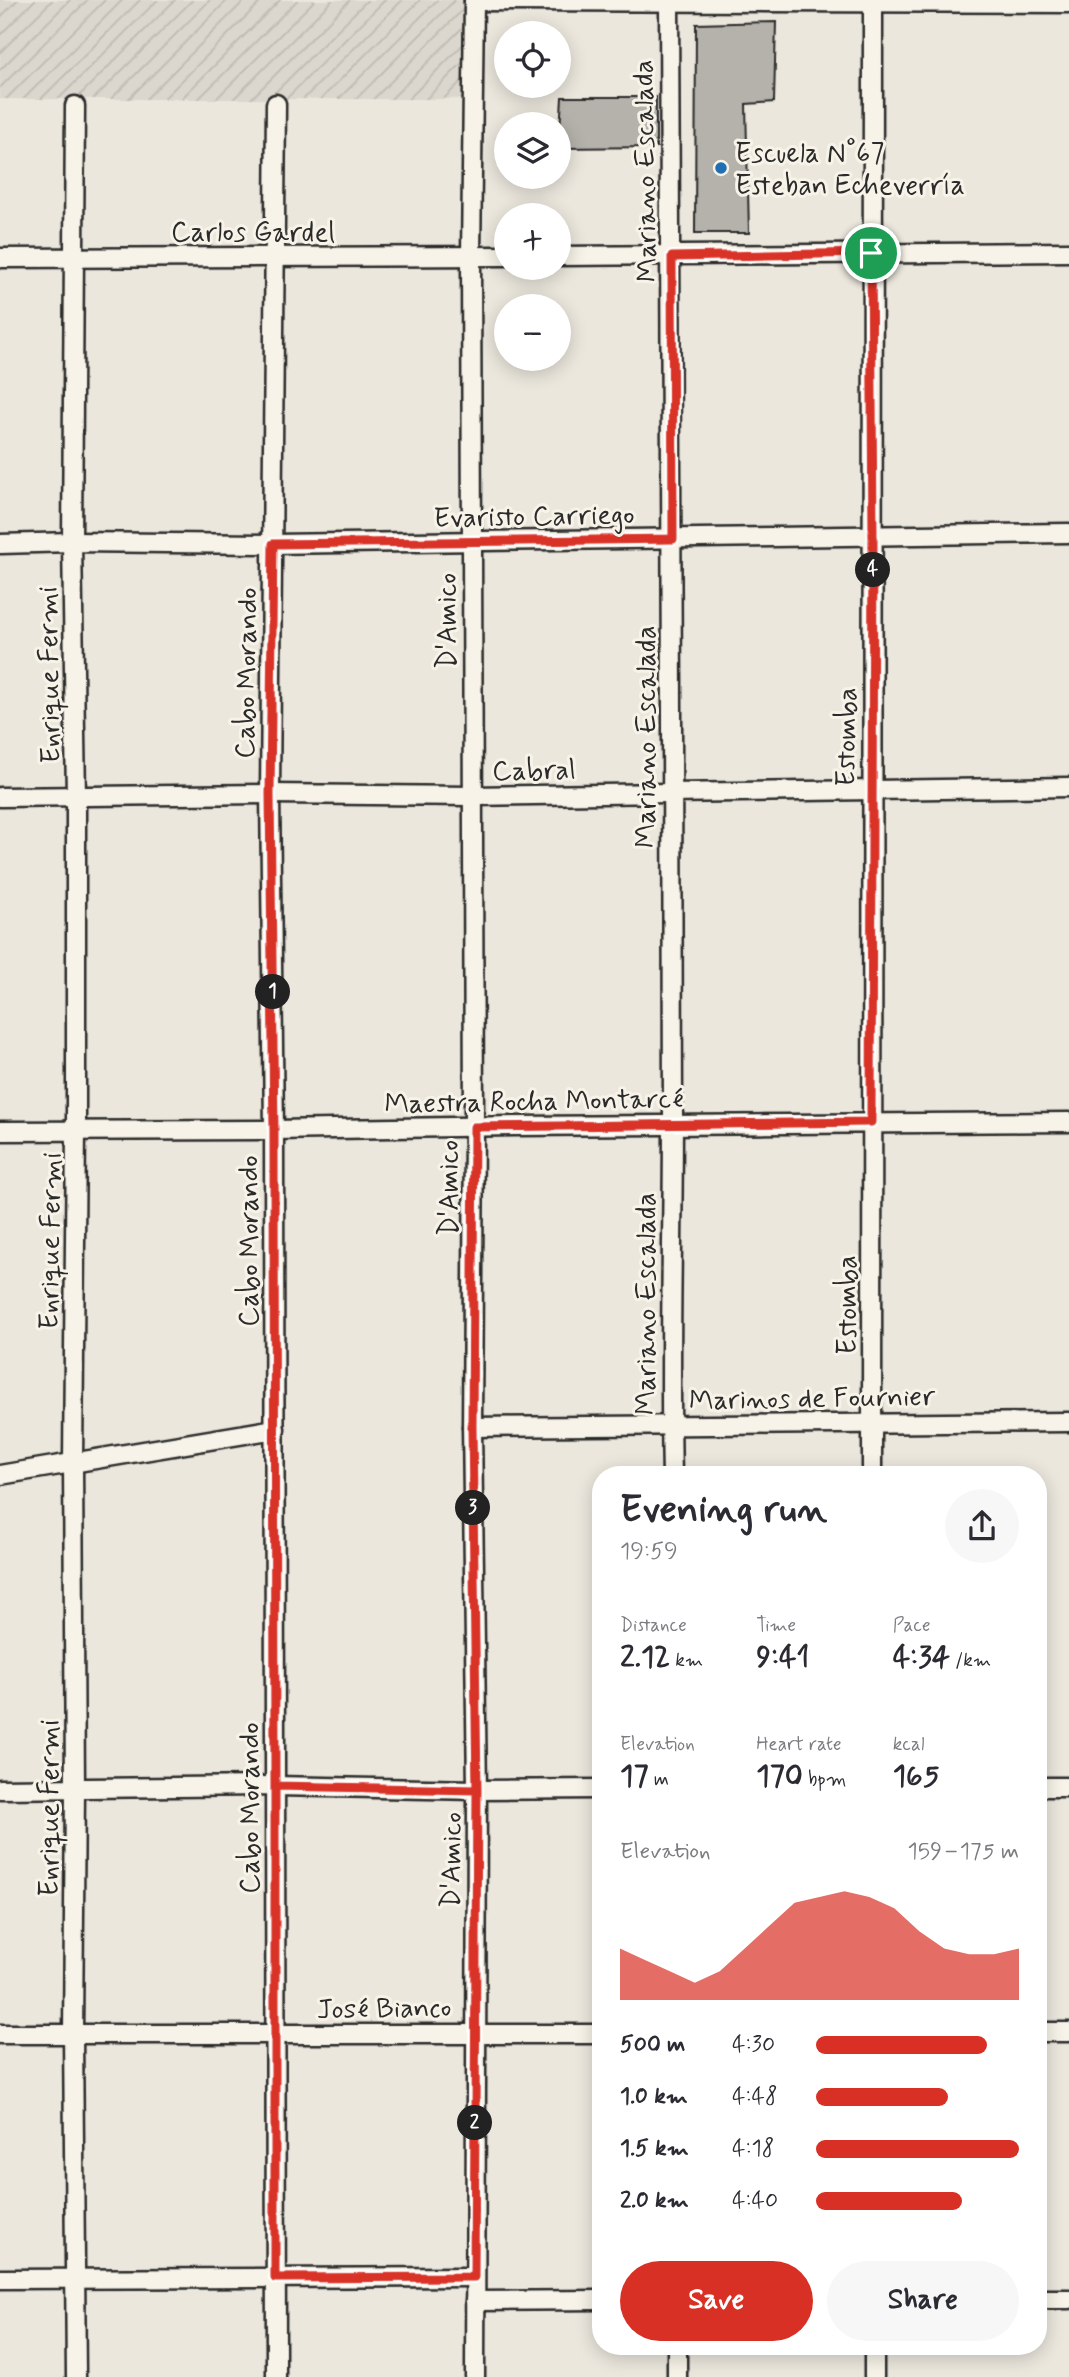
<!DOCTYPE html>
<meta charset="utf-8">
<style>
:root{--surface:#fff;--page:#f7f7f7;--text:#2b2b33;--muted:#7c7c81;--accent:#d93025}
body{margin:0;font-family:Mynerve,sans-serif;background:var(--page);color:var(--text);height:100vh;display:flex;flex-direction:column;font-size:26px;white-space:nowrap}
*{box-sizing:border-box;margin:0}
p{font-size:23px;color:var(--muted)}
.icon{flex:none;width:38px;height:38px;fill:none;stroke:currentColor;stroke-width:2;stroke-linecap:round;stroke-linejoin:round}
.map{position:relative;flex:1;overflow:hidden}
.panel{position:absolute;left:592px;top:1466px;width:455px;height:889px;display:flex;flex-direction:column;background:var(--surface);border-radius:28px;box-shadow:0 4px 18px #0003}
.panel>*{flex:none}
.buttons{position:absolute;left:494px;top:21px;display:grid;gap:14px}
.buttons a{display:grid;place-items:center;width:77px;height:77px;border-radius:50%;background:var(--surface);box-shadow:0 4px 18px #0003;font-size:35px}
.pin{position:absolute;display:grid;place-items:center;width:60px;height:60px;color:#fff;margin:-30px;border:4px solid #fff;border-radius:50%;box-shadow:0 2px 7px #0007}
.km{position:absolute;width:35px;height:35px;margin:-18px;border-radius:50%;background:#222;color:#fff;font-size:19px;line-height:35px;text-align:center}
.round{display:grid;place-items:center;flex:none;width:74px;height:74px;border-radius:37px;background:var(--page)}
.summary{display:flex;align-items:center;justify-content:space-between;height:119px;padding:0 28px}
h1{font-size:38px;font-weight:700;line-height:52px}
.metrics{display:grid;grid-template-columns:repeat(3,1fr);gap:10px;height:119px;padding:7px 28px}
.metrics div{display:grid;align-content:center}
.metrics b{font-size:30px;font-weight:700}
.metrics small{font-size:19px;font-weight:400}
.metrics p{font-size:19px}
.chart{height:196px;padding:14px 28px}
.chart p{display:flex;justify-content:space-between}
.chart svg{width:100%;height:126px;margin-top:7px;fill:var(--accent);opacity:.7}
.action{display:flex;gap:14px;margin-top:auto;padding:14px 28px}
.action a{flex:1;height:80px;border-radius:42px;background:var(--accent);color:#fff;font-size:28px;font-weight:700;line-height:80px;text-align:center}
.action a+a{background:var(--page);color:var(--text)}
ul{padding:0 28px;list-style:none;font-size:23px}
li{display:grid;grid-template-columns:112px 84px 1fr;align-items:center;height:52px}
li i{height:18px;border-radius:9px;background:var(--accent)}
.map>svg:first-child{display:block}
</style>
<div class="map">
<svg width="1069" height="2377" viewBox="0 0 1069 2377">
<defs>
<pattern id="industrial-furrows" width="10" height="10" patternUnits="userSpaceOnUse" patternTransform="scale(1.75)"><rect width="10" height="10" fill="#dbd7ce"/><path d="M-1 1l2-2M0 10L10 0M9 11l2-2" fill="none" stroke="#bcb9b1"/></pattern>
</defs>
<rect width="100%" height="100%" fill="#ebe7dd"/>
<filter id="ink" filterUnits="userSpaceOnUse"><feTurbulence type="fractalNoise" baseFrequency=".0143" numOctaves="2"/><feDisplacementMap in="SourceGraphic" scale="14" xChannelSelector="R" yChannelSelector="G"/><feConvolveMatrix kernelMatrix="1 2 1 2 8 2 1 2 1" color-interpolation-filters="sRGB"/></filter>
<g filter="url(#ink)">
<path fill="url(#industrial-furrows)" d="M0 0H465L467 99H0Z"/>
<g fill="#b5b2ab" stroke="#2b2b2b" stroke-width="2">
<path d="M776 22 774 102 746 104 749 233H695L696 24Z"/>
<path d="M562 97H656V147L559 148Z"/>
</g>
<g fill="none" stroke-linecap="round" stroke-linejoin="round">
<g stroke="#2b2b2b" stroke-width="23">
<g id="minor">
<path d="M474 0 471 256 474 1127 472 1427 477 1790 475 2377"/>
<path d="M669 0C673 373 671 746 673 1119 673 1238 669 1357 672 1475"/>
<path d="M474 1 1069 3"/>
<path d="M75 106 72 542 76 797V1130L73 1462 75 1790 73 2033 76 2377"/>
<path d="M558 256 1069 252"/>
<path d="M0 258 506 256"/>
<path d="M0 544 72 542 273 544 1069 533"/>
<path d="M0 797 270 794 472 796 1069 787"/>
<path d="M0 1131 274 1130 514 1126 1069 1122"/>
<path d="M472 1427 1069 1422"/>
<path d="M0 1475 275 1429"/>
<path d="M872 1475 873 0"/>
<path d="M1038 1787H1069"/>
<path d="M0 1789 275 1786 477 1790 600 1789"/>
<path d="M1038 2032H1069"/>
<path d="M0 2034H600"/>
<path d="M0 2279 474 2277"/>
<path d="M1038 2299H1069"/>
<path d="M475 2301 600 2300"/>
<path d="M874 2347V2377"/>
<path d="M276 2377 274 1130 270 794 276 104"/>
<path d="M677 2377V2347"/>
</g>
</g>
<use href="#minor" stroke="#f7f3e8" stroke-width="18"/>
</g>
</g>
<g fill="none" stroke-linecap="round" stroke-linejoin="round" filter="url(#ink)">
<g stroke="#fff" stroke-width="14">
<path id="route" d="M871 253 672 257 673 539 273 544 270 794 274 1130 275 1786 477 1790 474 2277 275 2278V1786L477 1790 472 1427 474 1127 871 1122 873 536 871 253"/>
</g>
<use href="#route" stroke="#d93025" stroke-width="9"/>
</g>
<circle fill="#1f6fb2" stroke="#f7f3e8" stroke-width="2.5" cx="721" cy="168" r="7"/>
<g text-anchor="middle" stroke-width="6" stroke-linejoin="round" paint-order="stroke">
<g font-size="28" fill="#2b2b2b" stroke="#f7f3e8" text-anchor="start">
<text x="735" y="162">Escuela N°67<tspan x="735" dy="32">Esteban Echeverría</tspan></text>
</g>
<g font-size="28" fill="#2b2b2b" stroke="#f7f3e8">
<text transform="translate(644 171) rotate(-91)" y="10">Mariano Escalada</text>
<text x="253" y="241">Carlos Gardel</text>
<text transform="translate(534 515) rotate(-1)" y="10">Evaristo Carriego</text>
<text transform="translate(446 621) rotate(-90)" y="10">D'Amico</text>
<text transform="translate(245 673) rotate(-89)" y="10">Cabo Morando</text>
<text transform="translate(48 675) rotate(-91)" y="10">Enrique Fermi</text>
<text transform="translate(645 737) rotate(-90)" y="10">Mariano Escalada</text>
<text transform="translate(845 737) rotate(-89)" y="10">Estomba</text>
<text transform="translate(534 769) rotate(-1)" y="10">Cabral</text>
<text transform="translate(534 1100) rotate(-1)" y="10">Maestra Rocha Montarcé</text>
<text transform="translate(448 1188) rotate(-90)" y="10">D'Amico</text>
<text transform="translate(49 1241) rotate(-89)" y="10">Enrique Fermi</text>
<text transform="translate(248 1241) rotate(-90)" y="10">Cabo Morando</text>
<text transform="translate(645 1304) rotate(-90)" y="10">Mariano Escalada</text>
<text transform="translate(846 1305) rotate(-90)" y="10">Estomba</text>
<text transform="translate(812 1397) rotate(-1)" y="10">Marinos de Fournier</text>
<text transform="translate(48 1808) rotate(-90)" y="10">Enrique Fermi</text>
<text transform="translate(249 1808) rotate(-90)" y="10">Cabo Morando</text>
<text transform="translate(450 1860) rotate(-89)" y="10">D'Amico</text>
<text transform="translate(384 2007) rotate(-1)" y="10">José Bianco</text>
</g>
</g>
</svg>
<div class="buttons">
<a><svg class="icon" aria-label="locate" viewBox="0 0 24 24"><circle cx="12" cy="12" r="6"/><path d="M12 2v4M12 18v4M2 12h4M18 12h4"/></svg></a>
<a><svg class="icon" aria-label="layers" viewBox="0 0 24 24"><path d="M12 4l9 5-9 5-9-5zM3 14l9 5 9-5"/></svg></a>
<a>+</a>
<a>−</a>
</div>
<div class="pin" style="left:871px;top:253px;background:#1e9e55"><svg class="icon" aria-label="arrive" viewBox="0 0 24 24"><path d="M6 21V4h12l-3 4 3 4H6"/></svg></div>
<b class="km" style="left:273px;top:992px">1</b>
<b class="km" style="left:475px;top:2123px">2</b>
<b class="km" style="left:473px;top:1508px">3</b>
<b class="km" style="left:873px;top:570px">4</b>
<section class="panel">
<div class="summary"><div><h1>Evening run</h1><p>19:59</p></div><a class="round"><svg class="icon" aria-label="share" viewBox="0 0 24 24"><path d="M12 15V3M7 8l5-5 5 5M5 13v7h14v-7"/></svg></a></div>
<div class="metrics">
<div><p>Distance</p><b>2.12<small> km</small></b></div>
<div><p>Time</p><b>9:41</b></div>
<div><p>Pace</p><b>4:34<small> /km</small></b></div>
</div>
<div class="metrics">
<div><p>Elevation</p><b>17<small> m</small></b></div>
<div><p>Heart rate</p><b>170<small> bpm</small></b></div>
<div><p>kcal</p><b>165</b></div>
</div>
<div class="chart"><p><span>Elevation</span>159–175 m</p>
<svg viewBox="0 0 160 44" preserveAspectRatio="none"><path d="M0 44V26L10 30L20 34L30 38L40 34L50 26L60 18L70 10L80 8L90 6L100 8L110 12L120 20L130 26L140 28L150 28L160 26V44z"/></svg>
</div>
<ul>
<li><b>500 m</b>4:30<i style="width:84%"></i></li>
<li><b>1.0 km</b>4:48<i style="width:65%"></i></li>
<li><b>1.5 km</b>4:18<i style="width:100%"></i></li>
<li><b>2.0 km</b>4:40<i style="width:72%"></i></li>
</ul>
<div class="action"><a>Save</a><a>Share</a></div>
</section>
</div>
